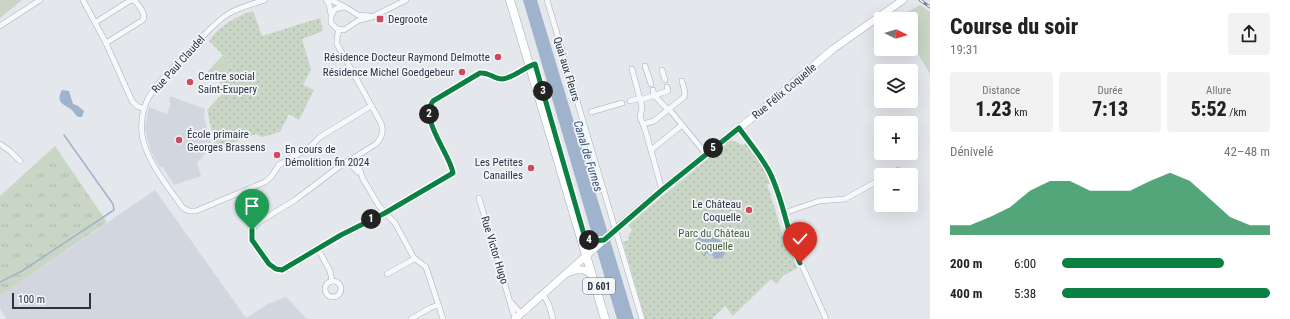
<!DOCTYPE html>
<html lang="fr">
<meta charset="utf-8">
<style>
:root{--surface:#fff;--page:#f2f2f2;--text:#222;--muted:#767676;--accent:#0b8043}
body{margin:0;font-family:"Roboto Condensed",sans-serif;background:var(--page);color:var(--text);height:100vh;display:flex;flex-direction:column;font-size:15px;white-space:nowrap}
*{box-sizing:border-box;margin:0}
p{font-size:13px;color:var(--muted)}
.icon{flex:none;width:22px;height:22px;fill:none;stroke:currentColor;stroke-width:2;stroke-linecap:round;stroke-linejoin:round}
.map{position:relative;flex:1;overflow:hidden}
.sheet{display:flex;flex-direction:column;background:var(--surface);width:360px}
.sheet>*{flex:none}
.needle{width:26px;rotate:95deg}
.tools{position:absolute;left:874px;top:12px;display:grid;gap:8px}
.tools a{display:grid;place-items:center;width:44px;height:44px;border-radius:4px;background:var(--surface);box-shadow:0 4px 16px #0002;font-size:20px}
.scale{position:absolute;left:12px;bottom:10px;width:79px;box-sizing:border-box;padding-left:4px;border:2px solid #2b3445;border-top:0;font-size:11px;line-height:14px;white-space:nowrap;color:#2b3445;-webkit-text-stroke:3px #f4f6f9;paint-order:stroke}
.pin{position:absolute;display:grid;place-items:center;width:34px;height:34px;color:#fff;margin:-41px -17px;border-radius:50% 50% 50% 0;rotate:-45deg;box-shadow:0 0 4px #0007}
.pin .icon{rotate:45deg}
.km{position:absolute;width:20px;height:20px;margin:-10px;border-radius:50%;background:#222;color:#fff;font-size:11px;line-height:20px;text-align:center}
.round{display:grid;place-items:center;flex:none;width:42px;height:42px;border-radius:4px;background:var(--page)}
.headline{display:flex;align-items:center;justify-content:space-between;height:68px;padding:0 20px}
h1{font-size:22px;font-weight:800;line-height:30px}
.stats{display:grid;grid-template-columns:repeat(3,1fr);gap:6px;height:68px;padding:4px 20px}
.stats div{display:grid;align-content:center;border-radius:4px;background:var(--page);text-align:center}
.stats b{font-size:20px;font-weight:800}
.stats small{font-size:11px;font-weight:400}
.stats p{font-size:11px}
.chart{height:112px;padding:8px 20px}
.chart p{display:flex;justify-content:space-between}
.chart svg{width:100%;height:72px;margin-top:4px;fill:var(--accent);opacity:.7}
ul{padding:0 20px;list-style:none;font-size:13px}
li{display:grid;grid-template-columns:64px 48px 1fr;align-items:center;height:30px}
li i{height:10px;border-radius:5px;background:var(--accent)}
main{display:flex;flex:1;min-height:0}
.map>svg:first-child{display:block}
</style>
<main>
<div class="map">
<svg width="930" height="319" viewBox="0 0 930 319">
<defs>
<pattern id="grass-tufts" width="24" height="20" patternUnits="userSpaceOnUse"><rect width="24" height="20" fill="#c9d6c5"/><path d="M3 7l-1-3M5 7V3M7 7l1-3M15 17l-1-3M17 17v-4M19 17l1-3" fill="none" stroke="#adb8ab"/></pattern>
<pattern id="park-dots" width="8" height="8" patternUnits="userSpaceOnUse"><rect width="8" height="8" fill="#c9d6c5"/><path d="M2 2h.1M6 6h.1" fill="none" stroke="#adb8ab" stroke-width="1.8" stroke-linecap="round"/></pattern>
</defs>
<rect width="100%" height="100%" fill="#e4e7ec"/>
<g fill="#d2d6de">
<path d="M170 96 205 109 204 118 212 146 197 163 201 176 174 185 163 167H160L151 151 147 137 145 127 149 107 167 114 171 103 169 102Z"/>
<path d="M155 190 246 318 268 304 286 297 307 319H6L0 308V296Z"/>
</g>
<path fill="url(#grass-tufts)" d="M55 146 107 222 0 296V196Z"/>
<g fill="url(#park-dots)">
<path d="M253 11 262 36 320 18 323 31 302 39 311 69 303 85 314 90 299 120 289 114 280 132 262 137 256 134 216 149 207 110 226 90 217 80 232 64 209 41C220 25 235 17 253 11Z"/>
<path d="M731 140 734 142 735 141 743 145 746 143 766 173 770 183 767 185C775 206 780 228 787 249L791 248 798 268 784 275 776 284 771 279 733 316 725 306 712 319H645L623 242 629 240C628 236 629 233 632 230L628 225Z"/>
</g>
<g fill="#c9d6c5">
<path d="M0 0H22L0 18Z"/>
<path d="M920 5 930 12V74L911 42V19L897 18Z"/>
<path d="M223 55 232 64 217 80 208 71Z"/>
</g>
<g fill="#9fb4cc">
<path d="M523 0H537C569 107 602 213 634 319H617Z"/>
<path d="M62 90 69 91 73 104 78 106 84 111 82 117H78C75 115 74 112 72 110 64 104 55 103 62 90Z"/>
<path d="M702 236C713 236 723 238 726 250L723 257 716 259 709 252 706 254 704 257 703 256 707 248H699L695 243 697 239Z"/>
</g>
<g fill="none" stroke-linecap="round" stroke-linejoin="round">
<path stroke="#9fb4cc" stroke-width="1.5" d="M0 282 22 271 114 210 113 204 64 135"/>
<g stroke="#a9aeb7" stroke-width="6">
<g id="street">
<path d="M83 0 106 43 132 101 137 106 144 109"/>
<path d="M265 0C253 4 239 7 228 14 210 26 196 44 182 59 170 72 154 85 147 101 142 111 141 123 142 134 145 159 169 188 183 208L189 211H196L265 182 271 177 279 165 310 147 320 137 371 106"/>
<path d="M326 0 329 4 331 14"/>
<path d="M331 0 347 8 358 15 370 16"/>
<path d="M547 0 642 319"/>
<path d="M344 7 335 9 331 16V23L337 29 344 30 359 20 372 17 406 0"/>
<path d="M96 22 131 0 136 2C140 7 146 14 143 20L106 43"/>
<path d="M0 26 40 0"/>
<path d="M339 29 337 38V44L381 123C384 131 382 138 376 144L336 169 295 200 259 222C254 226 251 230 251 236 252 243 270 267 276 269 280 270 282 270 286 268L341 235 385 213 453 173C450 154 417 117 434 99L480 73C489 72 494 79 502 79 511 79 525 67 535 64"/>
<path d="M645 66 651 84"/>
<path d="M632 69 642 107 640 117 645 129 662 190"/>
<path d="M662 70 665 80"/>
<path d="M653 90 654 95 668 110"/>
<path d="M640 100 668 91 667 87"/>
<path d="M630 101 640 98"/>
<path d="M669 109 706 154"/>
<path d="M591 112 622 103"/>
<path d="M643 124 654 121 684 97 685 93 682 81"/>
<path d="M739 128 770 174 783 209 796 252 826 319"/>
<path d="M0 144 10 151 20 161"/>
<path d="M651 150 682 125"/>
<path d="M355 157 363 179 379 206 395 223 414 258 426 267 443 319"/>
<path d="M348 161 358 172"/>
<path d="M888 175 898 170"/>
<path d="M479 198 515 319"/>
<path d="M784 213 819 201 845 199 881 179"/>
<path d="M318 249 330 271 332 281"/>
<path d="M387 274 414 259"/>
<circle cx="333" cy="289" r="8"/>
<path d="M543 294 549 305 553 319"/>
<path d="M512 303 521 314"/>
<path d="M411 319 430 308 438 305"/>
</g>
</g>
<g stroke="#a9aeb7" stroke-width="8">
<g id="secondary">
<path d="M585 238 595 241 604 240"/>
<path d="M570 272C577 269 584 268 591 274"/>
<path d="M515 319 624 222 662 190 763 109 833 49 903 0"/>
</g>
</g>
<g stroke="#a3abb8" stroke-width="9">
<path id="primary" d="M510 0 605 319"/>
</g>
<use href="#street" stroke="#f7f8fa" stroke-width="5"/>
<use href="#secondary" stroke="#fff" stroke-width="7"/>
<use href="#primary" stroke="#fff" stroke-width="8"/>
<g stroke="#7d8696" stroke-width="3">
<path id="rail" d="M920 0 930 7"/>
</g>
<use href="#rail" stroke="#f4f6f9" stroke-width="1.5" stroke-dasharray="4.5" stroke-linecap="butt"/>
</g>
<g fill="none" stroke-linecap="round" stroke-linejoin="round">
<g stroke="#fff" stroke-width="8">
<path id="route" d="M252 230V240L269 264 276 269 282 270 341 235 385 213 453 173C450 154 419 119 433 101L480 73C489 72 494 79 502 79 511 79 525 67 535 64L585 238 595 241 604 240 662 190 739 128C749 142 761 156 769 171 784 200 787 234 800 263"/>
</g>
<use href="#route" stroke="#0b8043" stroke-width="5"/>
</g>
<g fill="#d1495b" stroke="#f4f6f9" stroke-width="1.5">
<rect x="376" y="15" width="8" height="8" rx="2"/>
<circle cx="498" cy="57" r="4"/>
<circle cx="462" cy="72" r="4"/>
<circle cx="190" cy="82" r="4"/>
<circle cx="179" cy="140" r="4"/>
<circle cx="277" cy="155" r="4"/>
<circle cx="531" cy="168" r="4"/>
<circle cx="749" cy="210" r="4"/>
</g>
<g text-anchor="middle" stroke-width="3.5" stroke-linejoin="round" paint-order="stroke">
<rect fill="#f4f6f9" stroke="#676e7b" stroke-width="1" x="583" y="278" width="32" height="16" rx="3"/>
<g font-size="10" font-weight="bold" fill="#2b3445">
<text x="599" y="290">D 601</text>
</g>
<g font-size="11" fill="#2b3445" stroke="#f4f6f9" text-anchor="start">
<text x="388" y="23">Degroote</text>
<text x="490" y="61" text-anchor="end">Résidence Docteur Raymond Delmotte</text>
<text x="454" y="76" text-anchor="end">Résidence Michel Goedgebeur</text>
<text x="198" y="80">Centre social<tspan x="198" dy="13">Saint-Exupery</tspan></text>
<text x="187" y="138">École primaire<tspan x="187" dy="13">Georges Brassens</tspan></text>
<text x="285" y="153">En cours de<tspan x="285" dy="13">Démolition fin 2024</tspan></text>
<text x="523" y="166" text-anchor="end">Les Petites<tspan x="523" dy="13">Canailles</tspan></text>
<text x="741" y="208" text-anchor="end">Le Château<tspan x="741" dy="13">Coquelle</tspan></text>
</g>
<g font-size="11" fill="#2b3445" stroke="#f4f6f9">
<text transform="translate(178 64) rotate(-48)" y="4">Rue Paul Claudel</text>
<text transform="translate(567 69) rotate(73)" y="4">Quai aux Fleurs</text>
<text transform="translate(784 91) rotate(-40)" y="4">Rue Félix Coquelle</text>
<text transform="translate(495 250) rotate(73)" y="4">Rue Victor Hugo</text>
</g>
<g font-size="11" fill="#3f6138" stroke="#f4f6f9">
<text x="714" y="237">Parc du Château<tspan x="714" dy="13">Coquelle</tspan></text>
</g>
<g font-size="12" font-style="italic" fill="#34527a" stroke="#f4f6f9">
<text transform="translate(588 156) rotate(73)" y="4">Canal de Furnes</text>
</g>
</g>
</svg>
<div class="tools">
<a><svg class="needle" viewBox="-14 -14 28 28"><path d="M0-13l5 13h-10z" fill="#e53935"/><path d="M0 13l5-13h-10z" fill="#767676"/></svg></a>
<a><svg class="icon" aria-label="layers" viewBox="0 0 24 24"><path d="M12 4l9 5-9 5-9-5zM3 14l9 5 9-5"/></svg></a>
<a>+</a>
<a>−</a>
</div>
<div class="scale">100 m</div>
<div class="pin" style="left:252px;top:230px;background:#1e9e55"><svg class="icon" aria-label="arrive" viewBox="0 0 24 24"><path d="M6 21V4h12l-3 4 3 4H6"/></svg></div>
<div class="pin" style="left:800px;top:263px;background:#d93025"><svg class="icon" aria-label="check" viewBox="0 0 24 24"><path d="M5 12l5 5 9-10"/></svg></div>
<b class="km" style="left:371px;top:219px">1</b>
<b class="km" style="left:429px;top:114px">2</b>
<b class="km" style="left:543px;top:91px">3</b>
<b class="km" style="left:589px;top:240px">4</b>
<b class="km" style="left:713px;top:148px">5</b>
</div>
<section class="sheet">
<div class="headline"><div><h1>Course du soir</h1><p>19:31</p></div><a class="round"><svg class="icon" aria-label="share" viewBox="0 0 24 24"><path d="M12 15V3M7 8l5-5 5 5M5 13v7h14v-7"/></svg></a></div>
<div class="stats">
<div><p>Distance</p><b>1.23<small> km</small></b></div>
<div><p>Durée</p><b>7:13</b></div>
<div><p>Allure</p><b>5:52<small> /km</small></b></div>
</div>
<div class="chart"><p><span>Dénivelé</span>42–48 m</p>
<svg viewBox="0 0 160 44" preserveAspectRatio="none"><path d="M0 44V38L10 38L20 33L30 27L40 17L50 11L60 11L70 17L80 17L90 17L100 11L110 6L120 11L130 22L140 33L150 38L160 38V44z"/></svg>
</div>
<ul>
<li><b>200 m</b>6:00<i style="width:78%"></i></li>
<li><b>400 m</b>5:38<i style="width:100%"></i></li>
</ul>
</section>
</main>
